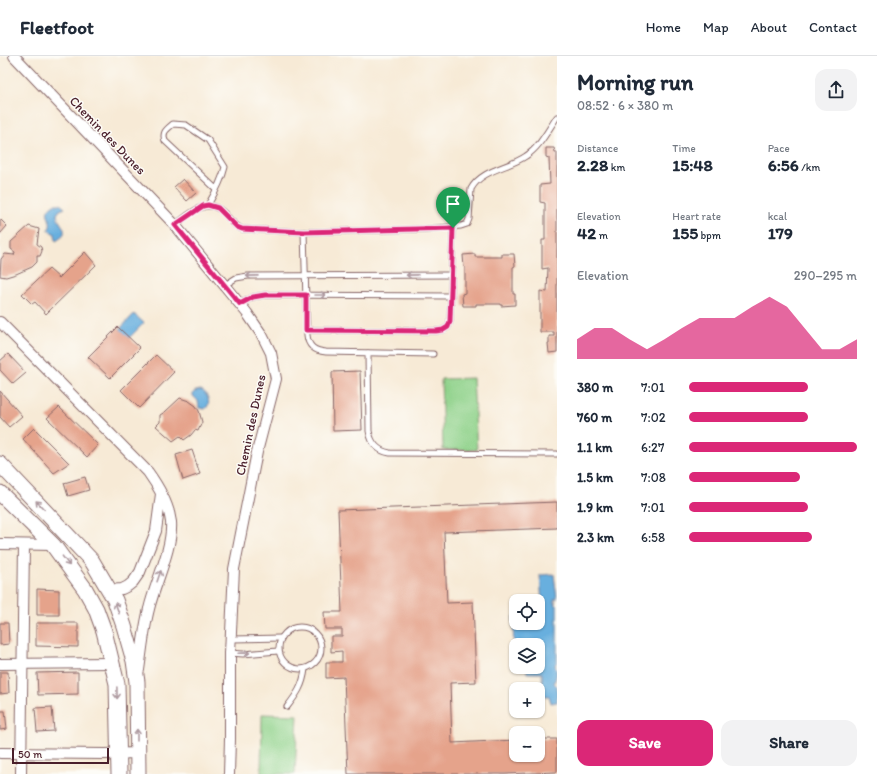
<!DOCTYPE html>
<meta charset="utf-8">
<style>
:root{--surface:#fff;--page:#f2f2f3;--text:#1f2937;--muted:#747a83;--line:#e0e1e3;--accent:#db2777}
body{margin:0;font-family:Itim,sans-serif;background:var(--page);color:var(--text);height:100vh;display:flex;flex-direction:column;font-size:15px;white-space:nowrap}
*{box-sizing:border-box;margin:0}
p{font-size:13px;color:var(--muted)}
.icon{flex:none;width:22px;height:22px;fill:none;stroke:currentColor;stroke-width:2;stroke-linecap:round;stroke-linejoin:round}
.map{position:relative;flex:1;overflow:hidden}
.drawer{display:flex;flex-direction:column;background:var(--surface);width:320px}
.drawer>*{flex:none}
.buttons{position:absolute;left:509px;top:538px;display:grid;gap:8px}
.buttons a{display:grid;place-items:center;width:36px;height:36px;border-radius:8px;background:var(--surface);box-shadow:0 1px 3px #0004;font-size:20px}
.scale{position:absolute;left:12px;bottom:10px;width:97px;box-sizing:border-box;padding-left:4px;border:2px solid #4a1f2b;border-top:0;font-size:11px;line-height:14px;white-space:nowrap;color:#4a1f2b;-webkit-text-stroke:3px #fdfcf7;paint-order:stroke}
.pin{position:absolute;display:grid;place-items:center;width:34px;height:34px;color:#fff;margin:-41px -17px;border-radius:50% 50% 50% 0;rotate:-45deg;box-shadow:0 0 4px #0007}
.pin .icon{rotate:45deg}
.round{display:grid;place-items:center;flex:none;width:42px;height:42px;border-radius:12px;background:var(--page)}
.headline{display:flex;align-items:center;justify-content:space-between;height:68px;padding:0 20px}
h1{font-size:22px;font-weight:700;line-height:30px}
.figures{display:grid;grid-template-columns:repeat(3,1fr);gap:6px;height:68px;padding:4px 20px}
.figures div{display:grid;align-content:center}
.figures b{font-size:17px;font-weight:700}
.figures small{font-size:11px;font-weight:400}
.figures p{font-size:11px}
.chart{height:112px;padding:8px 20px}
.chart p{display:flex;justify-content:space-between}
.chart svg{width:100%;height:72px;margin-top:4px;fill:var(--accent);opacity:.7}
.cta{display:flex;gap:8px;margin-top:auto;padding:8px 20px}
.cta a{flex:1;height:46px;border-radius:12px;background:var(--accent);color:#fff;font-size:16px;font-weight:700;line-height:46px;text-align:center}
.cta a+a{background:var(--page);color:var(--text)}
ul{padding:0 20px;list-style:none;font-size:13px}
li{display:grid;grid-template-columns:64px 48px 1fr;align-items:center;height:30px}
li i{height:10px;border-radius:5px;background:var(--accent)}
header{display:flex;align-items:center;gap:24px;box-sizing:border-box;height:56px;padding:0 20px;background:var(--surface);border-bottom:1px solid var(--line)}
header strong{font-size:19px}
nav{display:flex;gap:22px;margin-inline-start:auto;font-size:14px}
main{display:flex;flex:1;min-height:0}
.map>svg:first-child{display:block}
</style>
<header>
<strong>Fleetfoot</strong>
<nav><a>Home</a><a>Map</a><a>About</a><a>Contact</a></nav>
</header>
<main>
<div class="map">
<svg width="557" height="718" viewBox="0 0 557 718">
<rect width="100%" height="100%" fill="#fdfcf7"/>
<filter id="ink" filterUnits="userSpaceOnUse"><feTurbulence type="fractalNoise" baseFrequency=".025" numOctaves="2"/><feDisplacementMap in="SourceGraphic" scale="8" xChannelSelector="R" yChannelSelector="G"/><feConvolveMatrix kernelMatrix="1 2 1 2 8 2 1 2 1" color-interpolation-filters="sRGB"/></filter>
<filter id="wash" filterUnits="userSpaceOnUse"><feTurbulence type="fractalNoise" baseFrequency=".012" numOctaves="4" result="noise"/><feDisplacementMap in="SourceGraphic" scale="16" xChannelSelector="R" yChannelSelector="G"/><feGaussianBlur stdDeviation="0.9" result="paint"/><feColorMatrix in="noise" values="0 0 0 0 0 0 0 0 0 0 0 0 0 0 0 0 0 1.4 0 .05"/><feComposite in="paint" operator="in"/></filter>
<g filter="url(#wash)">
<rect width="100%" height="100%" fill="#f7ead6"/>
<g fill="#8ed189" stroke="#6c785a">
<path d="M473 322 477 394H443L441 323Z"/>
<path d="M262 658 298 659 295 718H261Z"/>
</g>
<g fill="#68afde" stroke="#596784">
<path d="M54 148H60L65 152 60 154 57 158C57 168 74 175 56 185L55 178 48 174C56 164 39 158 54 148Z"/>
<path d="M134 258 144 267 128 283 118 275Z"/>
<path d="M201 334C208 338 212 348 205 353L199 352 198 345 193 340V337L196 335Z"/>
<path d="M554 518 557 543H554L556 549H557V606L555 608C557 617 557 619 554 627L557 630V646L551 647 549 640H543L542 617H527L526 611H538V589H516V611H518H514L513 561 516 560V567H538V551L542 550 540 519Z"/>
</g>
<g id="blocks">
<g fill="#e5a38b">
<path d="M546 92H554L555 96H557V296L549 297 548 287H549V280H554V276H540V235L547 236 548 212 542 213V184H545V147L540 146V129L550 128 549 102 546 101Z"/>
<path d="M183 123 196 137 187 145 174 131Z"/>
<path d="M0 163 7 170 0 178Z"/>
<path d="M29 170 39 173 37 188 41 191 42 195 40 200H37V206L32 211 16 218 6 221 0 220 1 203 5 198 14 199 15 196 11 193V186Z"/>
<path d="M85 196 96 209 46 258 35 246 32 248 22 238 49 213 59 222Z"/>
<path d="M475 198V201H502V198H514L515 210 513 211V238H515V249L501 250V248H476V250H463L462 238 465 237V211H464L463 199Z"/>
<path d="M118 271 140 292 110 322 88 301Z"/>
<path d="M8 298 26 317 13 328 0 314V305Z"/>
<path d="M156 299 174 316 139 352 121 334Z"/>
<path d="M360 315 362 374 333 375 332 316Z"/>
<path d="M0 335 22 360 9 371 0 361Z"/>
<path d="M180 342 189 345 196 350 199 355 202 366 198 375 195 374 191 379 184 384 180 380 173 385 156 370 160 366V359L165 356Z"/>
<path d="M59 351 98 389 87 401 47 362Z"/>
<path d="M34 372 69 407 54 417 23 383Z"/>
<path d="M192 394 200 418 183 424 176 399Z"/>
<path d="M85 421 89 434 68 440 64 427Z"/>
<path d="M557 446V472L444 476 447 547 473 546 476 626 450 627 452 687 516 684V699H538V683H557V716L505 718H348L344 621 326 622V606H342V595L331 596V580H342V573H325L324 556H342L338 454Z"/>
<path d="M37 533 59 534V559H37Z"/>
<path d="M0 567H8L9 588 0 589Z"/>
<path d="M36 567H78V591L36 590Z"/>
<path d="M0 616H8L9 637 0 638Z"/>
<path d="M78 616V638L38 639 37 617Z"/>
<path d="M52 651 54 675 37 676 35 652Z"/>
<path d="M0 655H5L7 673 0 674Z"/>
</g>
</g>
</g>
<g filter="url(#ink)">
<use href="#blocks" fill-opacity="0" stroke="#876667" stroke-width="1"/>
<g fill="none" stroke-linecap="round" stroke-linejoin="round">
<g stroke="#876667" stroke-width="7">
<g id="lane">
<path d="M208 149C215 137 222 124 225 111L208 84 186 69 173 68C166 74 162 76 165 85L216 133"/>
<path d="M175 169C190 158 207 140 224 157 230 163 234 170 242 173L304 176 426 173 461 170 467 168 469 163 471 133C482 113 509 112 526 100 540 91 548 74 557 61"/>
<path d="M304 176 307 279C308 291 315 295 326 296L433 298"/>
<path d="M225 229 236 222 248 220 451 219"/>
<path d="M240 248 253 241 265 239 451 240"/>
<path d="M307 274 436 275 443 274 448 271 450 265 453 172"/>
<path d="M368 297 369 375C371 387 378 395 390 397L557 398"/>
<circle cx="300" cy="592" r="21"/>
<path d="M231 583 280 582"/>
<path d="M230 597 243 598 278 595"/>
<path d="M287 651C297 638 303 630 305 613"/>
</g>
</g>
<g stroke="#876667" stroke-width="12">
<g id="street">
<path d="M14 0 175 169 247 257 262 279 271 297 276 323 257 396 234 513 230 597V683L229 718"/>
<path d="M0 266 148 416C158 430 169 449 171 466 173 492 155 527 149 553 144 572 142 593 139 614"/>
<path d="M0 488 53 489"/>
<path d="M109 534 122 533 128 530 133 526 140 516 156 475 161 438"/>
<path d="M0 608 113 607"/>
<path d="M0 697 105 698 138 697"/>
<path d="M21 718 24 489"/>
</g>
</g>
<g stroke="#876667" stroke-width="17">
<g id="secondary">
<path d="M0 408 92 505 115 544 124 570 134 605 137 626 138 718"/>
<path d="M0 437 53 489 85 533 96 553 104 575 117 628 119 718"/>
</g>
</g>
<use href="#lane" stroke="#fff" stroke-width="5"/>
<use href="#street" stroke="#fff" stroke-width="10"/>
<use href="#secondary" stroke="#fff" stroke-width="15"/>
</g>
<defs><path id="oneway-shaft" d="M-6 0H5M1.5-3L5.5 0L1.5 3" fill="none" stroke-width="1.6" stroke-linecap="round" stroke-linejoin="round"/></defs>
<g stroke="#ae9aa0">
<use href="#oneway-shaft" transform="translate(412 219) rotate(179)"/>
<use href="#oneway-shaft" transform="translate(252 220) rotate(179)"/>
<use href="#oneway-shaft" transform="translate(320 239)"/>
<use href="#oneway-shaft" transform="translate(40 449) rotate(-134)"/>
<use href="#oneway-shaft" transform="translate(66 505) rotate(53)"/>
<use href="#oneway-shaft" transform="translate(159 520) rotate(-71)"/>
<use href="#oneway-shaft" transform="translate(117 552) rotate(-110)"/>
<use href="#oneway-shaft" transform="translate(244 597) rotate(-2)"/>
<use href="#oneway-shaft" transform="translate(117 637) rotate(89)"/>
<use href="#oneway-shaft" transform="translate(137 679) rotate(-90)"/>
</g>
</g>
<g fill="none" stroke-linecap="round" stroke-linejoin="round" filter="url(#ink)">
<g stroke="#fff" stroke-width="8">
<path id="route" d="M208 149 218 152 237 171 242 173 304 176 453 172 450 265 448 271 443 274 436 275 306 274V239H265L253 241 240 248 175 169 203 150Z"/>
</g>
<use href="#route" stroke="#db2777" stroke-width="5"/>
</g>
<g text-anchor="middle" stroke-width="3" stroke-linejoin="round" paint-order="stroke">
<g font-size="13" fill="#4a1f2b" stroke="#fdfcf7">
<text transform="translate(108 79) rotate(46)" y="5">Chemin des Dunes</text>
<text transform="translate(250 369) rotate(-78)" y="5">Chemin des Dunes</text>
</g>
</g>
</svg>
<div class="buttons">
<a><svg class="icon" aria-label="locate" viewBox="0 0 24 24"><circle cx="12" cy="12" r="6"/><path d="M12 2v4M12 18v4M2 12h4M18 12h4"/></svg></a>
<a><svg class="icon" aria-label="layers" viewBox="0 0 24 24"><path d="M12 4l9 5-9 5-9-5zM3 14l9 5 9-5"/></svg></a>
<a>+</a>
<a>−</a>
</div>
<div class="scale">50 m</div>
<div class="pin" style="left:453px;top:172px;background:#1e9e55"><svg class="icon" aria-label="arrive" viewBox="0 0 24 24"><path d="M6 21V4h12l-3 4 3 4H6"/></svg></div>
</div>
<section class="drawer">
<div class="headline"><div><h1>Morning run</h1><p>08:52 · 6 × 380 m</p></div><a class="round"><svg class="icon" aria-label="share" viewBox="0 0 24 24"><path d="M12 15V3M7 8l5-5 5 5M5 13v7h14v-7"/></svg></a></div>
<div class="figures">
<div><p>Distance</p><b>2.28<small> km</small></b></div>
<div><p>Time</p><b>15:48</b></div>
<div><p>Pace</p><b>6:56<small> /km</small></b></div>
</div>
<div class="figures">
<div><p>Elevation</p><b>42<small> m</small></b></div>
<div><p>Heart rate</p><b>155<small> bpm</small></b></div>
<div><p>kcal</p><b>179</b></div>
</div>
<div class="chart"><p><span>Elevation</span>290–295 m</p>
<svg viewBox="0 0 160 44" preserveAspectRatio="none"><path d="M0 44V32L10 25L20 25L30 32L40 38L50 32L60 25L70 19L80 19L90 19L100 12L110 6L120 12L130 25L140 38L150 38L160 32V44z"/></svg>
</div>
<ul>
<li><b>380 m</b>7:01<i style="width:71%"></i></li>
<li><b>760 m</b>7:02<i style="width:71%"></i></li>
<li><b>1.1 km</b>6:27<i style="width:100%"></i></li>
<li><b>1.5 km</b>7:08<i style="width:66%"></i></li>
<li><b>1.9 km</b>7:01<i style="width:71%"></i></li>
<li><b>2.3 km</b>6:58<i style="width:73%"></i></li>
</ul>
<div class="cta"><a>Save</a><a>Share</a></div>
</section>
</main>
